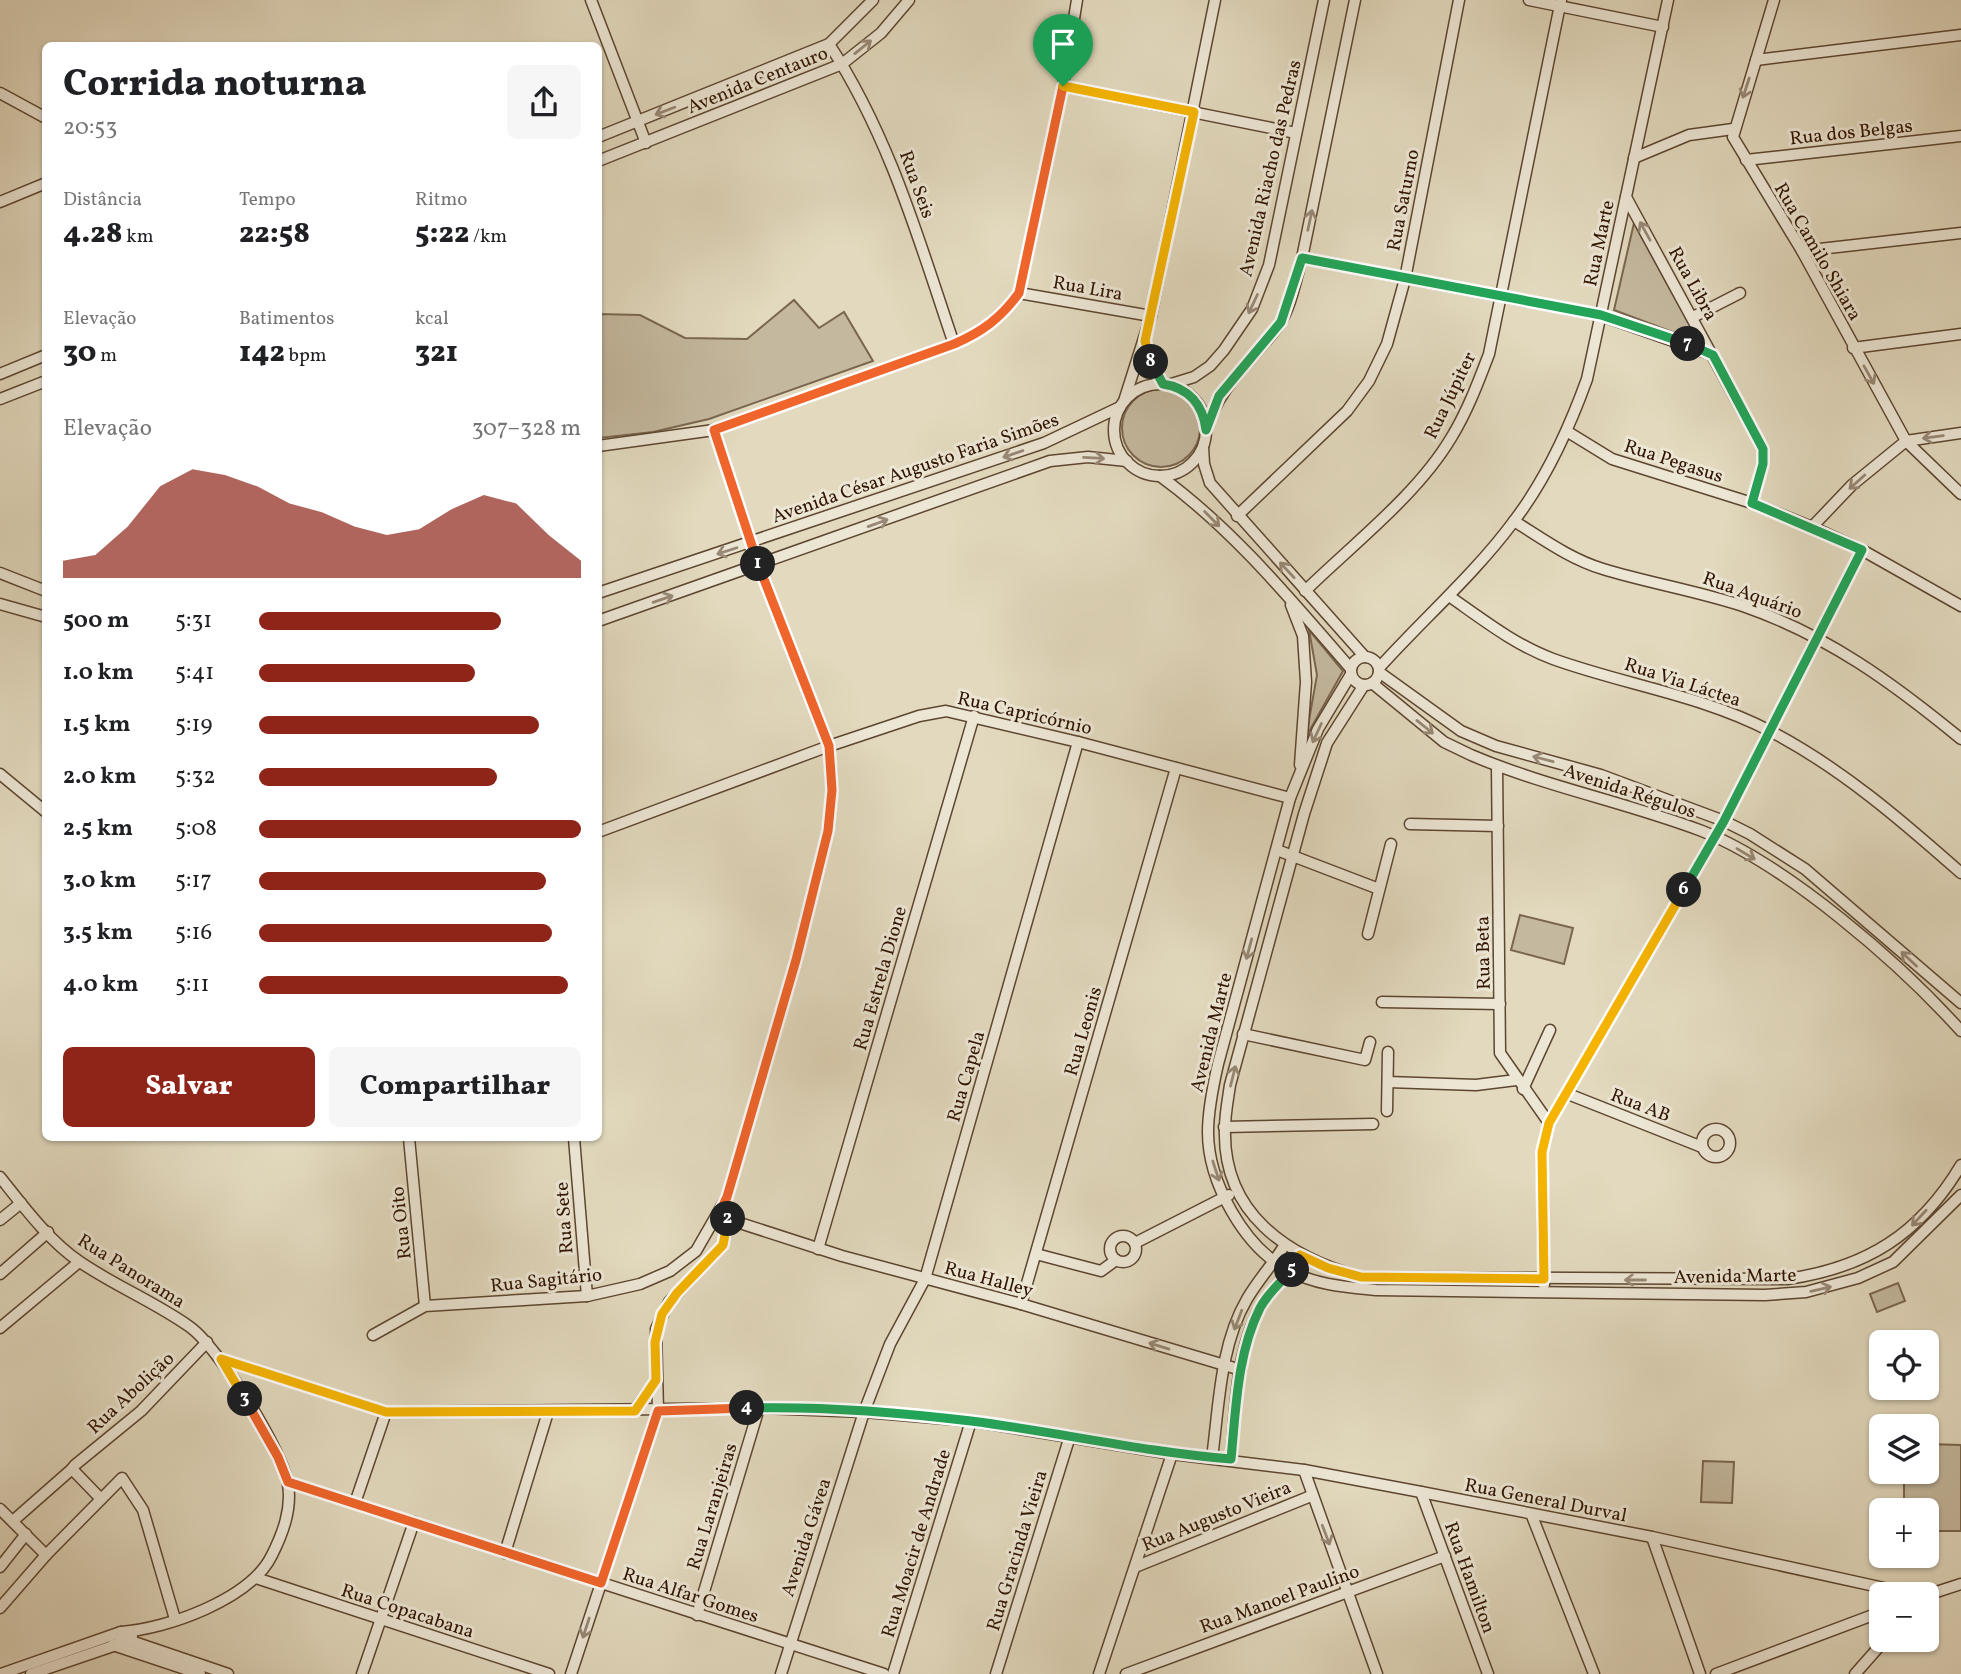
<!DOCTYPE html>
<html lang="pt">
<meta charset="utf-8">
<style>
:root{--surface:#fff;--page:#f6f6f6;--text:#202124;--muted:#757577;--accent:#8f2418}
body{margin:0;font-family:Vollkorn,serif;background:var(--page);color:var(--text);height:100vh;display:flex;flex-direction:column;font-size:26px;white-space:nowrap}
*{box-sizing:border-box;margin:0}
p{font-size:23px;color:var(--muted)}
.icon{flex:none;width:38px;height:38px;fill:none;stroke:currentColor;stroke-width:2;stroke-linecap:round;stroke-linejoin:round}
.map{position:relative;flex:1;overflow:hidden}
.details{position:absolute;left:42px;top:42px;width:560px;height:1099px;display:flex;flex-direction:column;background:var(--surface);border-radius:10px;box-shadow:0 2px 5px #0004}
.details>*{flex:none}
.buttons{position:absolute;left:1869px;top:1330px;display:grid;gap:14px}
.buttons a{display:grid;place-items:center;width:70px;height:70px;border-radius:10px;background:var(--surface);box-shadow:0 2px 5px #0004;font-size:35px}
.pin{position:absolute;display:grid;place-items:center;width:60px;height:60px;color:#fff;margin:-72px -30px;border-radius:50% 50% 50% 0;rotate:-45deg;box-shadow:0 0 7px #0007}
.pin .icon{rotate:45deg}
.km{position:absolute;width:35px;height:35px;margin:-18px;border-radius:50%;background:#222;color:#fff;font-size:19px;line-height:35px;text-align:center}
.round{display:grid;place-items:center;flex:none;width:74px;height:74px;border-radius:10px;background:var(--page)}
.summary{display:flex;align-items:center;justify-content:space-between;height:119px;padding:0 21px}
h1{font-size:38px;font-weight:800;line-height:52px}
.metrics{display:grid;grid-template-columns:repeat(3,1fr);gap:10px;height:119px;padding:7px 21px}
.metrics div{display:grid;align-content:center}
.metrics b{font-size:30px;font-weight:800}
.metrics small{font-size:19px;font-weight:400}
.metrics p{font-size:19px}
.chart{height:196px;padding:14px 21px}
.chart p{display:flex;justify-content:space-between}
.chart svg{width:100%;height:126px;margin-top:7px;fill:var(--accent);opacity:.7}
.primary-button{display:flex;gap:14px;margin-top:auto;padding:14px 21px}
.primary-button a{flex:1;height:80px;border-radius:10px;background:var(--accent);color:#fff;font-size:28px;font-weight:800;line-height:80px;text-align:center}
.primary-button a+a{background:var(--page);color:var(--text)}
ul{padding:0 21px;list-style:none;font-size:23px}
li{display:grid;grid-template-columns:112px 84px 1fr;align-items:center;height:52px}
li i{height:18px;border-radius:9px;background:var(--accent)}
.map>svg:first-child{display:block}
</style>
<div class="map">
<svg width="1961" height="1674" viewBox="0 0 1961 1674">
<rect width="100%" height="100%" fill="#e2d9be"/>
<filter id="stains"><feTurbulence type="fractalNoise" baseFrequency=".00286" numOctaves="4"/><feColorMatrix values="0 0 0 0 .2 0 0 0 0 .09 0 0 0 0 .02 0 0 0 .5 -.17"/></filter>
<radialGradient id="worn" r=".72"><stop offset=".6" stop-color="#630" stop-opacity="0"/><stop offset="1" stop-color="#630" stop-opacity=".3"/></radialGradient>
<g fill="#c4b89e" stroke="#7a664f" stroke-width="2">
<path d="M1634 223 1699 342 1614 310Z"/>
<path d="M794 300 819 328 844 312 873 361 709 419 653 432 599 438V314L640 315 685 338 747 339Z"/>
<circle cx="1161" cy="428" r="39"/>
<path d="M1309 630 1343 671 1306 737 1317 675Z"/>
<path d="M1520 915 1573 928 1564 964 1511 950Z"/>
<path d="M1898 1283 1905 1301 1877 1312 1870 1294Z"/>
<path d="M1927 1444 1961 1445V1531H1927V1510H1904V1472H1927Z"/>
<path d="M1703 1461 1734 1462 1732 1503 1701 1502Z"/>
</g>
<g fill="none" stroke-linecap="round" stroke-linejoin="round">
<g stroke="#5d4630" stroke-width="13">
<g id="minor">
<path d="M591 0 646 143"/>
<path d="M1529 0 1663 27"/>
<path d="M1774 0 1733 137 1802 251 1906 441 1961 494"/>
<path d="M829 44C890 137 919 241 954 344"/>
<path d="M1756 60 1961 35"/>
<path d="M1063 86 1296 133"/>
<path d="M0 93 46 118"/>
<path d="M598 137 829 44 873 0"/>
<path d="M1634 158 1689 135 1733 129"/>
<path d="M1746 160 1961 136"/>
<path d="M598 161 842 64 881 33 909 0"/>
<path d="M1626 197 1763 449V464L1752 503"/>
<path d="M0 202 46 183"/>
<path d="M1802 251 1961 233"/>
<path d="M1302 258 1600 315 1713 355"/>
<path d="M1019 293 1151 316"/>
<path d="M1693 317 1740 293"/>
<path d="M1145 342 1153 368 1163 384"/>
<path d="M1853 348 1961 334"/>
<path d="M0 374 46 355"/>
<circle cx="1160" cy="430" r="46"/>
<path d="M1168 385 1194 377 1210 366 1224 350 1252 309 1269 265 1324 0"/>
<path d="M0 399 46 381"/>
<path d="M1124 401 1151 316 1215 0"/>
<path d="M1206 430C1219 386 1252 361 1279 325 1291 307 1296 279 1302 258L1355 0"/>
<path d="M1568 432 1612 459 1752 503 1812 527 1862 550 1961 606"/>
<path d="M598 446 714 430 954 344C982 332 1001 318 1019 293L1063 86 1077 0"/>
<path d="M1203 447 1204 464 1210 483 1365 657"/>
<path d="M1160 476C1233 529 1292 601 1351 669"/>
<path d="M1237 516 1347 411 1369 381 1387 344 1405 279 1459 0"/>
<path d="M1514 521C1543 539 1570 559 1603 569 1649 583 1697 591 1743 606 1827 635 1893 683 1961 739"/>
<path d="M1812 527 1852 485 1906 441 1961 433"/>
<path d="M0 573 46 591"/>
<path d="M1305 591C1353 544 1417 495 1451 438 1467 412 1478 383 1489 354L1561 0"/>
<path d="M598 593 1044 443 1120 407"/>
<path d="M1449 596C1482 619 1515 645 1553 659 1625 685 1701 695 1770 731 1841 768 1901 820 1961 873"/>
<path d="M0 604 46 617"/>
<path d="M1291 605 1303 636 1306 682 1300 765"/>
<path d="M598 621 1050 461 1088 457 1127 461"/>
<circle cx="1365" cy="671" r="14"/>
<path d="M1379 668C1423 619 1474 575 1514 521 1546 479 1569 429 1587 379L1668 0"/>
<path d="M1379 672 1461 731 1496 746 1601 775 1724 821 1750 834 1805 869 1961 1003"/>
<path d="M1351 674 1318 729 1290 798 1218 1064C1213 1086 1208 1109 1208 1132 1208 1182 1244 1247 1288 1270 1315 1285 1346 1287 1376 1290L1765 1295 1806 1292 1858 1278 1893 1262 1961 1195"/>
<path d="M1372 683 1444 742 1471 755C1546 787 1626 802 1702 831 1787 865 1900 963 1961 1031"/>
<path d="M1364 685 1327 743 1304 814 1230 1085C1228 1099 1225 1114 1225 1128 1222 1213 1287 1257 1361 1277L1787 1279C1866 1268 1920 1234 1961 1165"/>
<path d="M1497 767 1500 1053 1549 1123"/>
<path d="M0 774 46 812"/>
<path d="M1410 824 1498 826"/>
<path d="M598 832 829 746 919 716 946 711 1078 742 1290 798"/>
<path d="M1277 850 1379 889"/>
<path d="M1368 934 1391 844"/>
<path d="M1382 1002 1500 1004"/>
<path d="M1243 1034 1365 1060 1370 1042"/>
<path d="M1388 1082 1476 1085 1516 1080"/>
<path d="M1523 1089 1550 1030"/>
<path d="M1568 1094 1702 1147"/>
<path d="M1387 1111 1388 1052"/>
<path d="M1224 1127 1373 1124"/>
<circle cx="1716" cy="1143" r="14"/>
<path d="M409 1138 425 1306"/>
<path d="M574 1138 587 1296"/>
<path d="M0 1177C23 1206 49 1241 80 1262 115 1286 155 1302 190 1327 218 1347 282 1449 288 1484 292 1509 283 1533 272 1555 251 1599 167 1629 121 1632L1 1674"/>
<path d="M718 1216 842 1256 1021 1304 1241 1370"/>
<path d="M0 1220 21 1203"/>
<circle cx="1123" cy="1249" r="13"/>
<path d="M1135 1243 1229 1195"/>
<path d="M818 1249 974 716"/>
<path d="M1036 1254 1101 1271 1116 1260"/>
<path d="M0 1274 48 1232"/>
<path d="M1544 1285 1542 1152 1549 1123 1724 821 1862 550"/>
<path d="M1021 1304 1176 768"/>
<path d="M0 1328 79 1262"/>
<path d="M373 1335 425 1306 587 1296 640 1284 670 1271 696 1251 727 1197 796 960 828 831 832 790 829 746 759 566 714 430"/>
<path d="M221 1359 386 1412 759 1408 864 1412 971 1421 1172 1454 1304 1470 1421 1492 1652 1537 1911 1594"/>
<path d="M634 1411 656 1380"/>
<path d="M1212 1458C1219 1406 1220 1345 1247 1299 1258 1280 1273 1264 1284 1246"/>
<path d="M1231 1459C1235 1410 1236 1350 1261 1306 1273 1287 1289 1274 1300 1255"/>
<path d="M1304 1470 1377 1674"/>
<path d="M288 1482 884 1674"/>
<path d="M1421 1492 1488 1674"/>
<path d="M101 1499 72 1469 75 1465 141 1411 207 1342"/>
<path d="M355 1503 386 1412"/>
<path d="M0 1509 46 1555"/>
<path d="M1532 1516 1594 1674"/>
<path d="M14 1520 72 1469"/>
<path d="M1652 1537 1700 1674"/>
<path d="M505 1553 548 1412"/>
<path d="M0 1567 26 1534"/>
<path d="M1135 1567 1311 1496"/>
<path d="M256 1578 549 1674"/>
<path d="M1927 1595 1961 1584"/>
<path d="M0 1608 46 1555 122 1478 143 1510 175 1619"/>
<path d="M697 1615 759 1408"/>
<path d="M121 1632 128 1640 228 1674"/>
<path d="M113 1645 200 1674"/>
<path d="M31 1674 113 1646 132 1636"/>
<path d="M362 1674 414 1522"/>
<path d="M571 1674 658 1411 656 1329 669 1302 723 1245 729 1219"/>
<path d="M781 1674 864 1412 890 1344 925 1279 1078 742"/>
<path d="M893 1674 971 1421"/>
<path d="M996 1674 1070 1436"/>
<path d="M1099 1674 1172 1454"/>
<path d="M1126 1674 1445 1556"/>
<path d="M1716 1674 1881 1612"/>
<path d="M1855 1674 1885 1640"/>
</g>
</g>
<use href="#minor" stroke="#ece6d5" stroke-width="10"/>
</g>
<defs><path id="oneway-shaft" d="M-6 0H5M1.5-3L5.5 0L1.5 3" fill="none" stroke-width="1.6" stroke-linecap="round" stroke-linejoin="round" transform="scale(1.75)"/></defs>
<g stroke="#988875">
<use href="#oneway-shaft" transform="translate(863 47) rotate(-39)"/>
<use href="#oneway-shaft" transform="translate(1746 88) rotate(108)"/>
<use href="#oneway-shaft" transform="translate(665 111) rotate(159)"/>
<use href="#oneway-shaft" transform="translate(1310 220) rotate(-78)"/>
<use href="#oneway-shaft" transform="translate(1645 231) rotate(-119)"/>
<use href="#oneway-shaft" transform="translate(1253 304) rotate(115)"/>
<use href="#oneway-shaft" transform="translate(1869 375) rotate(61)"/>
<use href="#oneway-shaft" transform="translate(1933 437) rotate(172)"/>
<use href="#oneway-shaft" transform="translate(1013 454) rotate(161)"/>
<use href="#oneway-shaft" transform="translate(1094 458) rotate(3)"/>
<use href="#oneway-shaft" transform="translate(1857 482) rotate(138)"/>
<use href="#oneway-shaft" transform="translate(1212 519) rotate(45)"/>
<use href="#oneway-shaft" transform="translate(878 523) rotate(-20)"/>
<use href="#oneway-shaft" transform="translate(727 551) rotate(162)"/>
<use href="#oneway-shaft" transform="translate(1287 570) rotate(-133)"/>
<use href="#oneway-shaft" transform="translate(663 599) rotate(-19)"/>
<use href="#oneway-shaft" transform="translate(1425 727) rotate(39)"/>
<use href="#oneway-shaft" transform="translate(1317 733) rotate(115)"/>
<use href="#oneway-shaft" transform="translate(1543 759) rotate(-165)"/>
<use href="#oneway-shaft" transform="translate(1746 854) rotate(31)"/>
<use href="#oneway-shaft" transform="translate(1249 949) rotate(105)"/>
<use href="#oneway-shaft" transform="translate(1909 959) rotate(-137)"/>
<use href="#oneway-shaft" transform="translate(1233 1076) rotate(-76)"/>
<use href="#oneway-shaft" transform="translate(1216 1171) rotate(72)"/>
<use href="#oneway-shaft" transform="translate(1919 1218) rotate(133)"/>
<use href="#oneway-shaft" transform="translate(1635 1280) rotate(-180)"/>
<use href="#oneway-shaft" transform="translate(1821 1289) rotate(-13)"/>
<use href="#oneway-shaft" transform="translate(1238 1320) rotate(111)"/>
<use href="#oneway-shaft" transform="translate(1159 1346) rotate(-163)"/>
<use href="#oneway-shaft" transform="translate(1326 1535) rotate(69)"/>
<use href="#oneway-shaft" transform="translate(586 1628) rotate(108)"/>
</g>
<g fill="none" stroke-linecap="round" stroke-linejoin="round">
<g stroke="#fff" stroke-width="14">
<path id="split-1" d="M758 564 714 430 954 344C982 332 1001 318 1019 293L1063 86"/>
</g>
<g stroke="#fff" stroke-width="14">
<path id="split-2" d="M728 1219 718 1216 727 1197 796 960 828 831 832 790 829 746 758 564"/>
</g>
<g stroke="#fff" stroke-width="14">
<path id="split-3" d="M245 1399 221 1359 386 1412 635 1411 656 1380 655 1342 662 1314 677 1293 723 1245 728 1219"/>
</g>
<g stroke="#fff" stroke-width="14">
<path id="split-4" d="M245 1399 278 1457 288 1482 601 1583 658 1411 747 1408"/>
</g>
<g stroke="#fff" stroke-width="14">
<path id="split-5" d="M747 1408C821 1406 897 1412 971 1421 1058 1432 1144 1452 1231 1459 1236 1409 1237 1354 1260 1308 1268 1293 1281 1282 1292 1270"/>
</g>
<g stroke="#fff" stroke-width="14">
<path id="split-6" d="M1292 1270 1300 1255 1328 1268 1361 1277 1544 1279 1542 1152 1549 1123 1684 890"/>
</g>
<g stroke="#fff" stroke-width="14">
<path id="split-7" d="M1684 890 1724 821 1862 550 1752 503 1763 464V449L1713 355 1688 344"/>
</g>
<g stroke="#fff" stroke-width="14">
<path id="split-8" d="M1151 362 1163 384C1189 388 1203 405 1206 430L1219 396 1281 322 1302 258 1601 315 1688 344"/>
</g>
<g stroke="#fff" stroke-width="14">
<path id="split-9" d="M1063 86 1194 112 1145 341 1151 362"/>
</g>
<use href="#split-1" stroke="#f0652b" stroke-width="9"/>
<use href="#split-2" stroke="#f0652b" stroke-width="9"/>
<use href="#split-3" stroke="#f5b400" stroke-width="9"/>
<use href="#split-4" stroke="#f0652b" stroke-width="9"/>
<use href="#split-5" stroke="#22a559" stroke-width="9"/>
<use href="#split-6" stroke="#f5b400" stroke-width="9"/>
<use href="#split-7" stroke="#22a559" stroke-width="9"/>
<use href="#split-8" stroke="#22a559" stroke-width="9"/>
<use href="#split-9" stroke="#f5b400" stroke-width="9"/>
</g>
<g text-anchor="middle" stroke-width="6" stroke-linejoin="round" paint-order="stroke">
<g font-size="19" fill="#311500" stroke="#ece6d5">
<text transform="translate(757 79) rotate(-22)" y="7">Avenida Centauro</text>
<text transform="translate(1851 131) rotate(-6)" y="7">Rua dos Belgas</text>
<text transform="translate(1269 168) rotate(-77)" y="7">Avenida Riacho das Pedras</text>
<text transform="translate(918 184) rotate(70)" y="7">Rua Seis</text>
<text transform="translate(1402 200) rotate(-79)" y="7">Rua Saturno</text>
<text transform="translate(1598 243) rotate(-78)" y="7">Rua Marte</text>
<text transform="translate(1819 251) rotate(60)" y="7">Rua Camilo Shiara</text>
<text transform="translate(1694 283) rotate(61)" y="7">Rua Libra</text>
<text transform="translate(1088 287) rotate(10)" y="7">Rua Lira</text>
<text transform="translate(1449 395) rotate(-64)" y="7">Rua Júpiter</text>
<text transform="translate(1674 460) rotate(18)" y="7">Rua Pegasus</text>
<text transform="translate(915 467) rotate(-19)" y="7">Avenida César Augusto Faria Simões</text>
<text transform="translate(1753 594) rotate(20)" y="7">Rua Aquário</text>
<text transform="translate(1683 681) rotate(18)" y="7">Rua Via Láctea</text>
<text transform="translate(1025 712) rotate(13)" y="7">Rua Capricórnio</text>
<text transform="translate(1630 790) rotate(18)" y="7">Avenida Régulos</text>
<text transform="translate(1482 953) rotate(-91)" y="7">Rua Beta</text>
<text transform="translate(879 978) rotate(-74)" y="7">Rua Estrela Dione</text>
<text transform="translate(1082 1031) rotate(-74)" y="7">Rua Leonis</text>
<text transform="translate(1210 1032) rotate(-76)" y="7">Avenida Marte</text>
<text transform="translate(965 1076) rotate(-74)" y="7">Rua Capela</text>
<text transform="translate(1641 1104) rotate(21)" y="7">Rua AB</text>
<text transform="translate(563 1218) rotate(-94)" y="7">Rua Sete</text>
<text transform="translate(400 1223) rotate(-96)" y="7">Rua Oito</text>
<text transform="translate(132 1270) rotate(32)" y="7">Rua Panorama</text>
<text transform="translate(1735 1275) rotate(-1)" y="7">Avenida Marte</text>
<text transform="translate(989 1278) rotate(15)" y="7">Rua Halley</text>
<text transform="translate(546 1279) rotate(-6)" y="7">Rua Sagitário</text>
<text transform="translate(130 1392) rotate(-43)" y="7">Rua Abolição</text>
<text transform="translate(1546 1499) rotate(11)" y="7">Rua General Durval</text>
<text transform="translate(711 1506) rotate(-73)" y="7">Rua Laranjeiras</text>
<text transform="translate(1216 1515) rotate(-22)" y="7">Rua Augusto Vieira</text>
<text transform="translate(805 1537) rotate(-72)" y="7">Avenida Gávea</text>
<text transform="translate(915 1543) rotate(-73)" y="7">Rua Moacir de Andrade</text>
<text transform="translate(1016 1550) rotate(-73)" y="7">Rua Gracinda Vieira</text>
<text transform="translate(1471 1577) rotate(70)" y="7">Rua Hamilton</text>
<text transform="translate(691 1594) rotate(18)" y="7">Rua Alfar Gomes</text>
<text transform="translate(1279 1598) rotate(-20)" y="7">Rua Manoel Paulino</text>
<text transform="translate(408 1610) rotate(18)" y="7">Rua Copacabana</text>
</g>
</g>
<rect width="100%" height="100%" filter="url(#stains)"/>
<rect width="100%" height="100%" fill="url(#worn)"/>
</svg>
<div class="buttons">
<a><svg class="icon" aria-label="locate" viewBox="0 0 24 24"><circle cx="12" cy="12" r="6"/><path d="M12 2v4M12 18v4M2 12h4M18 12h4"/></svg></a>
<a><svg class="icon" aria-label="layers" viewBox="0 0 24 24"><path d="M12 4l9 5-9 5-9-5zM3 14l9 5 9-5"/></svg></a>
<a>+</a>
<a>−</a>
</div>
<div class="pin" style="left:1063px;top:86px;background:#1e9e55"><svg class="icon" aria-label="arrive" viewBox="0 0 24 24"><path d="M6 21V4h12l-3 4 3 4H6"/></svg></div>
<b class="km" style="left:758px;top:564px">1</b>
<b class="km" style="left:728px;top:1219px">2</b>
<b class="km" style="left:245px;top:1399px">3</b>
<b class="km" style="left:747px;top:1408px">4</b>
<b class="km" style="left:1292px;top:1270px">5</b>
<b class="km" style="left:1684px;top:890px">6</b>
<b class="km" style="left:1688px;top:344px">7</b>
<b class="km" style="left:1151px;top:362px">8</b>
<section class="details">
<div class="summary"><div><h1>Corrida noturna</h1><p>20:53</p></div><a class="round"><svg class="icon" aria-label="share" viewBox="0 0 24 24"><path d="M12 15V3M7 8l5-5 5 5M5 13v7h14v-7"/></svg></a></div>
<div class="metrics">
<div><p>Distância</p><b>4.28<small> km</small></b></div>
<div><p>Tempo</p><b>22:58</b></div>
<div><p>Ritmo</p><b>5:22<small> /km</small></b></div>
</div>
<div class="metrics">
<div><p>Elevação</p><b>30<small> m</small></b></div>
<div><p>Batimentos</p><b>142<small> bpm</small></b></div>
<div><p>kcal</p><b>321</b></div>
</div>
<div class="chart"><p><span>Elevação</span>307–328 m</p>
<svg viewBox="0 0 160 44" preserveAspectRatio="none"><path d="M0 44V38L10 36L20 26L30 12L40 6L50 8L60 12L70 18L80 21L90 26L100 29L110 27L120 20L130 15L140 18L150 29L160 38V44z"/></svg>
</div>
<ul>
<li><b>500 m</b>5:31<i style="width:75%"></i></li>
<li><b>1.0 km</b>5:41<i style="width:67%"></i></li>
<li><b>1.5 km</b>5:19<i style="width:87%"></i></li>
<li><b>2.0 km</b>5:32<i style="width:74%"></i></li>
<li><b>2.5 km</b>5:08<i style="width:100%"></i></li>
<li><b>3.0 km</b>5:17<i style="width:89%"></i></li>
<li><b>3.5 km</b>5:16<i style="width:91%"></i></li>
<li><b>4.0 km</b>5:11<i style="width:96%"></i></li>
</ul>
<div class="primary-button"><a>Salvar</a><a>Compartilhar</a></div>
</section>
</div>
